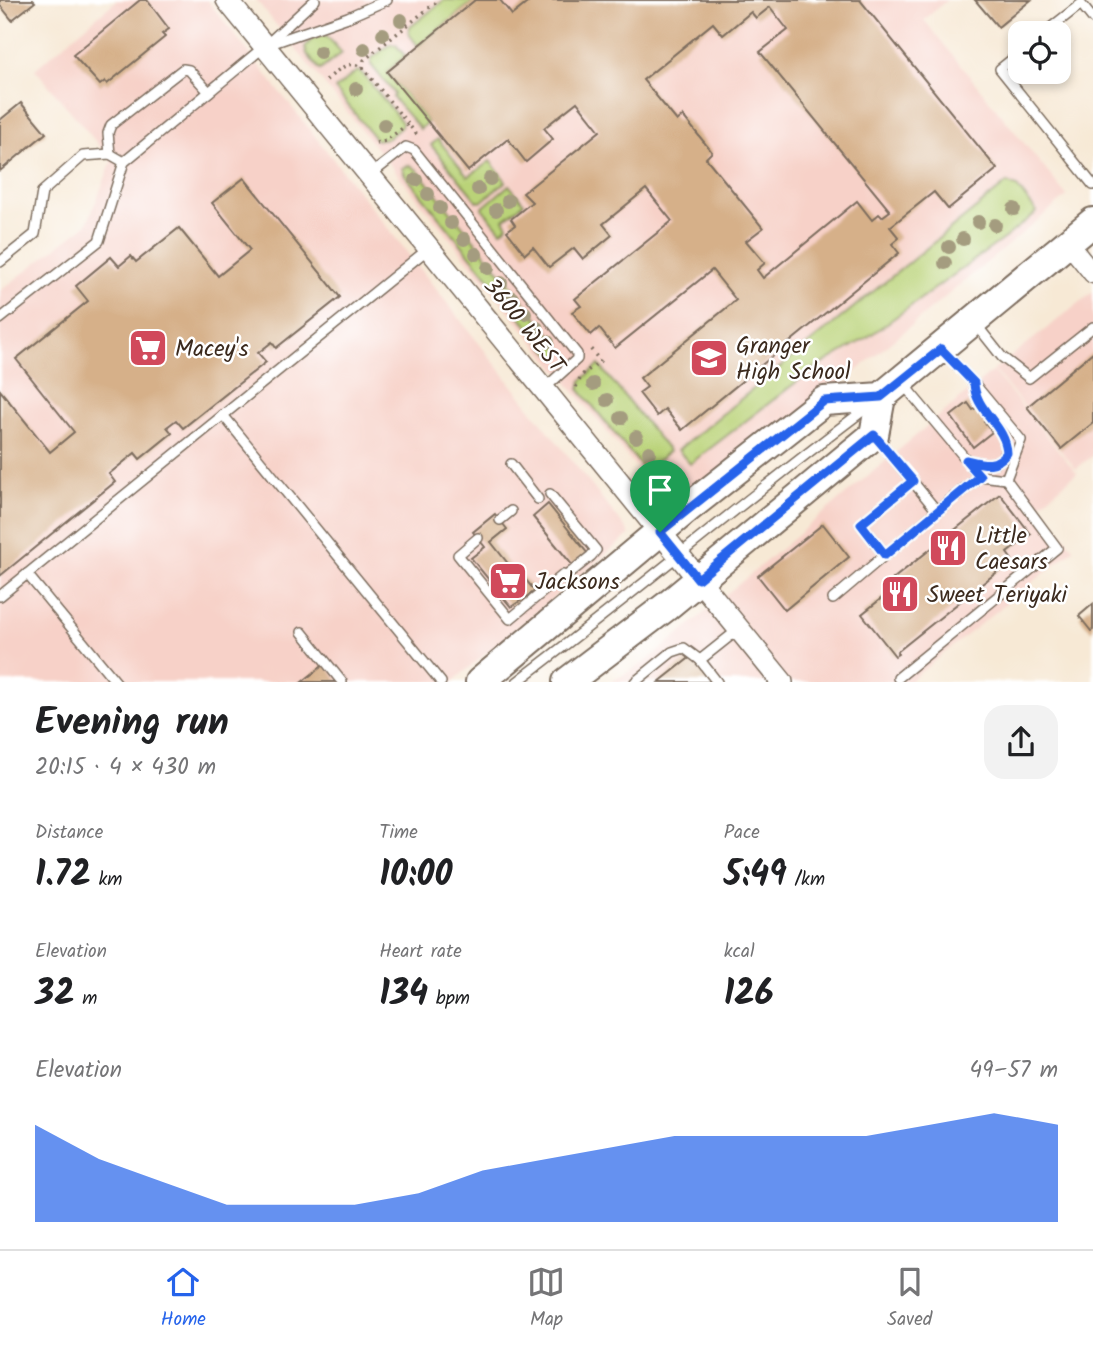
<!DOCTYPE html>
<meta charset="utf-8">
<style>
:root{--surface:#fff;--page:#f2f2f2;--text:#202124;--muted:#757577;--line:#e0e0e0;--accent:#2563eb}
body{margin:0;font-family:Kalam,sans-serif;background:var(--page);color:var(--text);height:100vh;display:flex;flex-direction:column;font-size:26px;white-space:nowrap}
*{box-sizing:border-box;margin:0}
p{font-size:23px;color:var(--muted)}
.icon{flex:none;width:38px;height:38px;fill:none;stroke:currentColor;stroke-width:2;stroke-linecap:round;stroke-linejoin:round}
.map{position:relative;height:682px;overflow:hidden}
.side{display:flex;flex-direction:column;background:var(--surface);flex:1}
.side>*{flex:none}
.fabs{position:absolute;left:1008px;top:21px;display:grid;gap:14px}
.fabs a{display:grid;place-items:center;width:63px;height:63px;border-radius:14px;background:var(--surface);box-shadow:0 4px 10px #0003;font-size:35px}
.pin{position:absolute;display:grid;place-items:center;width:60px;height:60px;color:#fff;margin:-72px -30px;border-radius:50% 50% 50% 0;rotate:-45deg;box-shadow:0 0 7px #0007}
.pin .icon{rotate:45deg}
.round{display:grid;place-items:center;flex:none;width:74px;height:74px;border-radius:21px;background:var(--page)}
.headline{display:flex;align-items:center;justify-content:space-between;height:119px;padding:0 35px}
h1{font-size:38px;font-weight:600;line-height:52px}
.figures{display:grid;grid-template-columns:repeat(3,1fr);gap:10px;height:119px;padding:7px 35px}
.figures div{display:grid;align-content:center}
.figures b{font-size:35px;font-weight:600}
.figures small{font-size:19px;font-weight:400}
.figures p{font-size:19px}
.chart{height:196px;padding:14px 35px}
.chart p{display:flex;justify-content:space-between}
.chart svg{width:100%;height:126px;margin-top:7px;fill:var(--accent);opacity:.7}
.menu{display:flex;justify-content:space-around;align-items:center;height:98px;border-top:2px solid var(--line);background:var(--surface);font-size:19px;color:var(--muted)}
.menu a{display:grid;justify-items:center;gap:4px}
.menu .selected{color:var(--accent)}
.map>svg:first-child{display:block}
</style>
<div class="map">
<svg width="1093" height="682" viewBox="0 0 1093 682">
<rect width="100%" height="100%" fill="#fff"/>
<filter id="ink" filterUnits="userSpaceOnUse"><feTurbulence type="fractalNoise" baseFrequency=".0143" numOctaves="2"/><feDisplacementMap in="SourceGraphic" scale="14" xChannelSelector="R" yChannelSelector="G"/><feConvolveMatrix kernelMatrix="1 2 1 2 8 2 1 2 1" color-interpolation-filters="sRGB"/></filter>
<filter id="wash" filterUnits="userSpaceOnUse"><feTurbulence type="fractalNoise" baseFrequency=".00686" numOctaves="4" result="noise"/><feDisplacementMap in="SourceGraphic" scale="28" xChannelSelector="R" yChannelSelector="G"/><feGaussianBlur stdDeviation="1.57" result="paint"/><feColorMatrix in="noise" values="0 0 0 0 0 0 0 0 0 0 0 0 0 0 0 0 0 1.4 0 .05"/><feComposite in="paint" operator="in"/></filter>
<g filter="url(#wash)">
<rect width="100%" height="100%" fill="#f7e9d5"/>
<g fill="#f7d1c8">
<path d="M117 0H207L630 534 452 682H0V291L87 224 112 161 35 69Z"/>
<path d="M256 0H947L924 20 1067 196 678 519Z"/>
<path d="M1093 292V455L1076 469 994 370Z"/>
<path d="M993 371 1077 473 1039 505 1074 549 908 682H611L647 661Z"/>
</g>
<g fill="#bad378" stroke="#7a7e4b" stroke-width="2">
<path d="M444 0H475L418 46 409 34V28Z"/>
<path d="M326 35 342 53 320 70 307 54 305 47 313 38Z"/>
<path d="M390 44 396 45 405 56 387 72 428 122 420 129 393 98 394 93 371 65V59Z"/>
<path d="M357 71 362 73 402 122 401 127 388 138 376 140 335 89Z"/>
<path d="M438 139 468 177 490 161 506 181 481 202 477 201 431 145Z"/>
<path d="M410 165 417 170 561 347V352L557 359 547 350 405 175 402 168Z"/>
<path d="M1007 183 1017 187 1037 212 1006 237 868 337 812 370 690 464 678 450Z"/>
<path d="M509 185 524 203 504 219 508 225 501 231 482 208Z"/>
<path d="M599 365 669 451 645 471 579 389 582 380Z"/>
</g>
<g id="blocks">
<g fill="#d6b089" fill-rule="evenodd">
<path d="M0 0H33L35 2 12 20 0 5Z"/>
<path d="M140 0H147L169 29 162 34 165 37 107 84 105 81 100 85 73 55Z"/>
<path d="M475 0H500L512 15 531 0H860L997 169 948 209 934 192 890 227 899 238 892 244 899 253 682 430 665 409 657 416 639 393 647 387 640 378 736 300 712 270 615 348 599 328 591 335 572 312 581 306 575 299 672 221 646 189 603 224 612 235 583 259 574 248 549 267 533 247 525 254 507 231 515 225 511 219 532 202 523 193 600 131 577 102 544 128 553 139 526 162 508 139 468 171 387 72ZM770 7 788 30 760 52 890 211 882 217 879 214 872 220 857 201 763 278 757 270 765 263 746 241 763 228 706 158 712 152 683 116 677 121 643 80 713 23 723 35 751 12 756 18Z"/>
<path d="M975 0H1031L998 27Z"/>
<path d="M21 103 46 133 0 171V120Z"/>
<path d="M244 178 340 297 276 348 272 342 258 353 266 362 183 428 176 420 167 427 172 433 140 459 135 453 109 474 115 482 0 576V390L50 452 74 432 16 359 88 301 76 286 111 257 119 266 131 256 136 262 179 228 218 276 250 250 212 203Z"/>
<path d="M1093 352V423L1061 449 1027 407Z"/>
<path d="M968 403 973 410 978 407 987 419 984 421 992 432 973 447 951 416Z"/>
<path d="M1000 494 1031 534 1007 553 1012 560 897 652 898 654 895 656 862 614 898 585 893 579Z"/>
<path d="M548 504 588 554 573 566 533 517Z"/>
<path d="M495 514 507 529 491 542 514 571 516 568 535 591 511 607 471 558 485 547 473 532Z"/>
<path d="M823 524 849 557 785 610 758 576Z"/>
<path d="M1093 604V630L1091 631 1079 616Z"/>
<path d="M692 656 713 682H659Z"/>
<path d="M325 664 339 682H302Z"/>
</g>
</g>
</g>
<g filter="url(#ink)">
<use href="#blocks" fill-opacity="0" stroke="#7d6d5e" stroke-width="2"/>
<g fill="none" stroke-linecap="round" stroke-linejoin="round">
<g stroke="#7d6d5e" stroke-width="12">
<g id="service">
<path d="M1044 33 1081 4 1093 19"/>
<path d="M270 44 348 17 387 0"/>
<path d="M1020 53 1000 69 1093 185"/>
<path d="M110 154 108 133 111 125 183 69 189 70 209 92"/>
<path d="M370 175 406 147 414 150 577 354V359L545 388"/>
<path d="M0 262 35 234 42 192 83 156 110 154 124 162"/>
<path d="M0 319 99 241 124 162 265 46 315 0"/>
<path d="M975 323 1002 357 1029 378 1093 327"/>
<path d="M904 385 980 476 1006 479 1021 440 972 381 943 351"/>
<path d="M223 415 441 682"/>
<path d="M966 460C984 464 995 468 1007 453 1006 425 975 411 974 383"/>
<path d="M511 464 538 499"/>
<path d="M550 494 596 550 591 556 565 577"/>
<path d="M937 511 980 476"/>
<path d="M500 520 511 511"/>
<path d="M478 538 458 555 510 619 563 575 578 594"/>
<path d="M885 555 861 524 913 481"/>
<path d="M27 574 116 682"/>
<path d="M0 596 428 249"/>
<path d="M833 599 937 511 876 437"/>
<path d="M302 632 342 682"/>
<path d="M700 660 739 629"/>
<path d="M898 678 1057 548 1006 479"/>
<path d="M517 682C636 592 749 496 868 407"/>
<path d="M635 682 672 652 684 648 700 660 717 682"/>
</g>
</g>
<g stroke="#7d6d5e" stroke-width="21">
<path id="minor" d="M1068 243 1093 274"/>
</g>
<g stroke="#7d6d5e" stroke-width="24">
<path id="tertiary" d="M227 0 782 682"/>
</g>
<g stroke="#7d6d5e" stroke-width="32">
<g id="primary">
<path d="M480 682 688 508 824 401 881 397 1093 222"/>
<path d="M567 682 667 606 874 435 881 397"/>
</g>
</g>
<g stroke="#7d6d5e" stroke-width="3.5" stroke-dasharray="2 5" stroke-linecap="butt">
<path d="M363 68 364 60 439 0"/>
<path d="M326 80C338 71 348 58 363 68L408 124"/>
<path d="M376 143 385 141 408 124 419 137"/>
<path d="M576 387 582 375 600 361 589 347"/>
</g>
<use href="#service" stroke="#fff" stroke-width="9"/>
<use href="#minor" stroke="#fff" stroke-width="18"/>
<use href="#tertiary" stroke="#fff" stroke-width="21"/>
<use href="#primary" stroke="#fff" stroke-width="28"/>
</g>
<g fill="#a49c7f">
<circle cx="401" cy="20" r="7"/>
<circle cx="383" cy="34" r="7"/>
<circle cx="364" cy="49" r="7"/>
<circle cx="320" cy="52" r="7"/>
<circle cx="356" cy="89" r="7"/>
<circle cx="384" cy="125" r="7"/>
<circle cx="490" cy="179" r="7"/>
<circle cx="416" cy="180" r="7"/>
<circle cx="478" cy="189" r="7"/>
<circle cx="428" cy="194" r="7"/>
<circle cx="508" cy="201" r="7"/>
<circle cx="440" cy="208" r="7"/>
<circle cx="1014" cy="209" r="7"/>
<circle cx="496" cy="210" r="7"/>
<circle cx="978" cy="222" r="7"/>
<circle cx="451" cy="223" r="7"/>
<circle cx="995" cy="225" r="7"/>
<circle cx="464" cy="239" r="7"/>
<circle cx="963" cy="239" r="7"/>
<circle cx="949" cy="247" r="7"/>
<circle cx="476" cy="254" r="7"/>
<circle cx="945" cy="263" r="7"/>
<circle cx="488" cy="268" r="7"/>
<circle cx="501" cy="283" r="7"/>
<circle cx="512" cy="298" r="7"/>
<circle cx="525" cy="313" r="7"/>
<circle cx="537" cy="328" r="7"/>
<circle cx="548" cy="342" r="7"/>
<circle cx="593" cy="384" r="7"/>
<circle cx="607" cy="400" r="7"/>
<circle cx="621" cy="418" r="7"/>
<circle cx="636" cy="437" r="7"/>
<circle cx="649" cy="452" r="7"/>
</g>
</g>
<g fill="none" stroke-linecap="round" stroke-linejoin="round" filter="url(#ink)">
<g stroke="#fff" stroke-width="14">
<path id="route" d="M941 349 974 383C975 411 1006 425 1007 453 995 468 984 464 966 460L980 476 885 555 861 524 913 481 874 435 698 579 660 532 824 401 881 397Z"/>
</g>
<use href="#route" stroke="#2563eb" stroke-width="9"/>
</g>
<defs>
<g id="supermarket-square" transform="scale(2.0125)"><rect x="-9" y="-9" width="18" height="18" rx="4" fill="#d1495b" stroke="#fff"/><path d="M-6-5.5h2.5l.6 2H6L4.5 2H-2.5L-4.4-4H-6ZM-1.5 3.2a1.3 1.3 0 1 0 .1 0ZM3 3.2a1.3 1.3 0 1 0 .1 0Z" fill="#fff"/></g>
<g id="school-square" transform="scale(2.0125)"><rect x="-9" y="-9" width="18" height="18" rx="4" fill="#d1495b" stroke="#fff"/><path d="M0-5L7-2L0 1L-7-2ZM-4 1L0 2.5L4 1V4Q0 6-4 4Z" fill="#fff"/></g>
<g id="restaurant-square" transform="scale(2.0125)"><rect x="-9" y="-9" width="18" height="18" rx="4" fill="#d1495b" stroke="#fff"/><path d="M-5-6h1v4h1v-4h1v4h1v-4h1v5L-1.5 .5V6h-2V.5L-5-1ZM5-6V6H3V1.5H1.5Q1.5-4 5-6Z" fill="#fff"/></g>
</defs>
<g fill-rule="evenodd">
<use href="#supermarket-square" x="148" y="348"/>
<use href="#school-square" x="709" y="358"/>
<use href="#restaurant-square" x="948" y="548"/>
<use href="#supermarket-square" x="508" y="581"/>
<use href="#restaurant-square" x="900" y="594"/>
</g>
<g text-anchor="middle" stroke-width="5" stroke-linejoin="round" paint-order="stroke">
<g font-size="23" fill="#3b2a1e" stroke="#fff">
<text transform="translate(525 325) rotate(51)" y="8">3600 WEST</text>
</g>
<g font-size="23" fill="#3b2a1e" stroke="#fff" text-anchor="start">
<text x="736" y="353">Granger<tspan x="736" dy="26">High School</tspan></text>
<text x="175" y="356">Macey's</text>
<text x="975" y="543">Little<tspan x="975" dy="26">Caesars</tspan></text>
<text x="535" y="589">Jacksons</text>
<text x="927" y="602">Sweet Teriyaki</text>
</g>
</g>
</svg>
<div class="fabs">
<a><svg class="icon" aria-label="locate" viewBox="0 0 24 24"><circle cx="12" cy="12" r="6"/><path d="M12 2v4M12 18v4M2 12h4M18 12h4"/></svg></a>
</div>
<div class="pin" style="left:660px;top:532px;background:#1e9e55"><svg class="icon" aria-label="arrive" viewBox="0 0 24 24"><path d="M6 21V4h12l-3 4 3 4H6"/></svg></div>
</div>
<section class="side">
<div class="headline"><div><h1>Evening run</h1><p>20:15 · 4 × 430 m</p></div><a class="round"><svg class="icon" aria-label="share" viewBox="0 0 24 24"><path d="M12 15V3M7 8l5-5 5 5M5 13v7h14v-7"/></svg></a></div>
<div class="figures">
<div><p>Distance</p><b>1.72<small> km</small></b></div>
<div><p>Time</p><b>10:00</b></div>
<div><p>Pace</p><b>5:49<small> /km</small></b></div>
</div>
<div class="figures">
<div><p>Elevation</p><b>32<small> m</small></b></div>
<div><p>Heart rate</p><b>134<small> bpm</small></b></div>
<div><p>kcal</p><b>126</b></div>
</div>
<div class="chart"><p><span>Elevation</span>49–57 m</p>
<svg viewBox="0 0 160 44" preserveAspectRatio="none"><path d="M0 44V10L10 22L20 30L30 38L40 38L50 38L60 34L70 26L80 22L90 18L100 14L110 14L120 14L130 14L140 10L150 6L160 10V44z"/></svg>
</div>
</section>
<nav class="menu">
<a class="selected"><svg class="icon" aria-label="home" viewBox="0 0 24 24"><path d="M3 11l9-7 9 7M6 9v11h12V9"/></svg>Home</a>
<a><svg class="icon" aria-label="map" viewBox="0 0 24 24"><path d="M3 6l6-2 6 2 6-2v14l-6 2-6-2-6 2zM9 4v14M15 6v14"/></svg>Map</a>
<a><svg class="icon" aria-label="saved" viewBox="0 0 24 24"><path d="M7 4h10v16l-5-4-5 4z"/></svg>Saved</a>
</nav>
